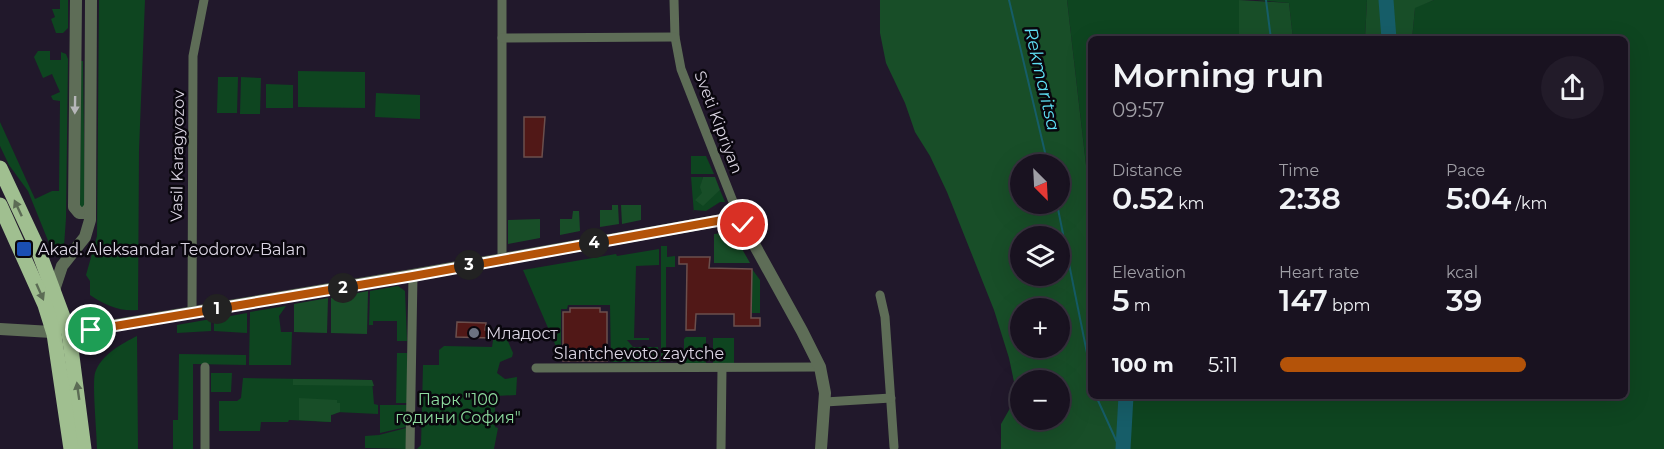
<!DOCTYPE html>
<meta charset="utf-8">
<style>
:root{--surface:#191220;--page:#221b29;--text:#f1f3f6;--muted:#9f9ea5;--line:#37323e;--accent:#b45309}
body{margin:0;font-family:Montserrat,sans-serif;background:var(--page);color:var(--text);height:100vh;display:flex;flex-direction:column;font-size:22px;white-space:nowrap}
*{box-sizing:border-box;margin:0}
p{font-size:20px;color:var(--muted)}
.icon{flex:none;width:33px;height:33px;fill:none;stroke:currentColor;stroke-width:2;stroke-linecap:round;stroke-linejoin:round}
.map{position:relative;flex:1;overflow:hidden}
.drawer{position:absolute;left:1088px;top:36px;width:540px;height:363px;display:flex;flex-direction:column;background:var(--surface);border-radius:9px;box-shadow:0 6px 24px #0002,0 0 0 2px var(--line)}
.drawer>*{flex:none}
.needle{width:39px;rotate:156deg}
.tools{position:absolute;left:1010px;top:154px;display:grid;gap:12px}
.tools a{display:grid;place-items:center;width:60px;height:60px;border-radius:50%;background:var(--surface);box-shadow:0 6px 24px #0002,0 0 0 2px var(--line);font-size:30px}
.pin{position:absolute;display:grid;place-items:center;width:51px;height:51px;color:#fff;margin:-26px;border:3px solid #fff;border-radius:50%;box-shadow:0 2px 6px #0007}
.km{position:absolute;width:30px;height:30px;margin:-15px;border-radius:50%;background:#222;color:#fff;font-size:16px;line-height:30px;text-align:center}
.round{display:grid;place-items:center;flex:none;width:63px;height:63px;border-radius:32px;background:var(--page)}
.summary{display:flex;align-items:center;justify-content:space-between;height:102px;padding:0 24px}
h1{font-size:33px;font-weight:600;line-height:45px}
.stats{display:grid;grid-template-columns:repeat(3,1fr);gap:9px;height:102px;padding:6px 24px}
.stats div{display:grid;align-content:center}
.stats b{font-size:30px;font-weight:600}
.stats small{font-size:16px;font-weight:400}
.stats p{font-size:16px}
ul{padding:0 24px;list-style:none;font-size:20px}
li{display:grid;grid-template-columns:96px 72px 1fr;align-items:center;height:45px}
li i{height:15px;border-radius:8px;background:var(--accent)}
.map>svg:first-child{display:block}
</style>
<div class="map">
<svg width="1664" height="449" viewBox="0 0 1664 449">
<rect width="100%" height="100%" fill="#21182b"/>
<g fill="#0e4520">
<path d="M60 0H68V28L63 33H56L51 19 55 17 52 9H60Z"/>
<path d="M99 0H145L139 150 138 310C120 312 105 305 90 295V281L86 275 97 236Z"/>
<path d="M1067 0H1239V39H1090V200Z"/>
<path d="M1257 0H1367L1365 39H1293L1289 3Z"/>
<path d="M1434 0H1664V449H1123L1126 396H1624V39H1412L1415 7Z"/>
<path d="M38 51H50V60H61V52L66 54 68 59 66 218 64 246 58 258 53 253 28 191 9 165 0 146V122L35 199 52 191H59L60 101 53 100 51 96 60 92 52 74 43 78 34 57Z"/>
<path d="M81 61H83L85 207H80Z"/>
<path d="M298 71 365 72V108L298 107Z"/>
<path d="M218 77H238L237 113H217Z"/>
<path d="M241 77 261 78 260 114H240Z"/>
<path d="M266 84 293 85V108H266Z"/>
<path d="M376 93 420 95V119L375 117Z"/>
<path d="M691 156H706L714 174H691Z"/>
<path d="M691 177H703C700 187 701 192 707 200L720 190 725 202H720L706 211 694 210V214Z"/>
<path d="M661 246H667V257L675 256V267H666V362H661Z"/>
<path d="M659 249V265L636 266 634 338H649V340H627L633 347H658L659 362H611L610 305H568L567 309H561V358L523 270 616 254 617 256Z"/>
<path d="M752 269 760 280V313H752Z"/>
<path d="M398 286 405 291 407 341H397V321H373V325H369L370 291Z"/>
<path d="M286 306 279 316 281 332H292L291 365H249L250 312Z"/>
<path d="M247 313V333L214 331V319Z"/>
<path d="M211 319V331L177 333V325Z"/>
<path d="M495 327 507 339 513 353 512 357 500 362 497 373 505 379 517 377 516 395 495 396V427L498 428 494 449H417L421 445 423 365H439V350L444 346 492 347Z"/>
<path d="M137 336 138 449H97C97 434 92 384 95 373 101 355 121 344 137 336Z"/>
<path d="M686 337H706V363H684V339Z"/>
<rect x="713" y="338" width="21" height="25"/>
<path d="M397 353H407V403H396Z"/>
<path d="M179 354 246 355V365L193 364V449H173V420H178Z"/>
<path d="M211 373H232L231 392H211Z"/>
<path d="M243 378 372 380 374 404 378 405V414L336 412 335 414 331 415V422L289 420 288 422H261L260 431H219V401H237L241 398Z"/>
<path d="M380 405H407L406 427 380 433Z"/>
<path d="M406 428V449L365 448V436L379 435Z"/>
</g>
<g fill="#184e28" fill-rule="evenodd">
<path d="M880 0H1067L1090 200V396H1126L1123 449H1001V424L1017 396 1009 358 994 310 947 192 930 156 915 132 905 103 886 63 880 33ZM1020 165H1059V204H1020ZM1020 237H1059V276H1020ZM1020 309H1059V348H1020ZM1020 381H1059V420H1020Z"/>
<path d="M1239 0 1289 3 1293 39H1239Z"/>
<path d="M1367 0H1434L1415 8 1412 39H1365Z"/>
<path d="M703 177H715L720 190 703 206 695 200 702 193 700 187Z"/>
<path d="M612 205H618L619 224 600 227V210H612Z"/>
<path d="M621 205H641V220L622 224Z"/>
<path d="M573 211H579L580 231 560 235V219H572Z"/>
<path d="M540 219V238L508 244V220Z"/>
<path d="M732 232 733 233 750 263H714V234Z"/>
<path d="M368 291 367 334 331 333V298Z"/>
<path d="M328 298 327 333 294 332V304Z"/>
<path d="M293 379 372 380 374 386 293 385Z"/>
<path d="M299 398 337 400V403H340V412L331 415V422L299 420Z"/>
</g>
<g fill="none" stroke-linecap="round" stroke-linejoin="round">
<g stroke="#165d68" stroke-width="2">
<path d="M1009 0 1048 165"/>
<path d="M1266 0 1271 39"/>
<path d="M1057 204 1090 368"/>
<path d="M1096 396 1120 449"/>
</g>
<g stroke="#165d68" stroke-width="15">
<path d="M1386 0 1389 39"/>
<path d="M1123 449 1126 396"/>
</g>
</g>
<g fill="#511817" stroke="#6b4f4d" stroke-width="1.5">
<path d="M524 117H545L542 157H524Z"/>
<path d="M679 257H710L709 268 752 269 751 318H760V326H734V314H696L695 330H686L687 264H679Z"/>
<path d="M570 308H600V312H607V361H563V312H570Z"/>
<path d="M457 322 486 323 485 330H491V338L456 337Z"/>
</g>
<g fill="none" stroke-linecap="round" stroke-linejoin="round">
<g stroke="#5e6d57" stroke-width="9">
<path d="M502 0V259"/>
<path d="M674 0 675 37 681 69 739 217"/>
<path d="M502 38 675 37"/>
<path d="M880 295 885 317 894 447"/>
<path d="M192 314 193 56 204 0"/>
<path d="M536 368 820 367"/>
<path d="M825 402 891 398"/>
<path d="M205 449V367"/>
<path d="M410 449 413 275"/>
<path d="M721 449 722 368"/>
</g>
<g stroke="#5e6d57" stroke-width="12">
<path d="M76 0 74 207 79 213H85L90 207"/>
<path d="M54 290 62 266 85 237 90 220 91 0"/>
<path d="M0 329 69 333 413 275 739 217 802 331 820 367 825 393 821 449"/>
</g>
<g stroke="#a0bf90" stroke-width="15">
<path d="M0 168 37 247 69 333 84 449"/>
<path d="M0 205 45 305 54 334 71 449"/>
</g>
</g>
<defs><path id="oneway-solid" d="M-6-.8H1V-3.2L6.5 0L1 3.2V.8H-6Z" transform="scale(1.5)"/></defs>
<use fill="#b6b6b9" href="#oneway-solid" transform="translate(75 105) rotate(91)"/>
<g fill="#5c6c55">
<use href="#oneway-solid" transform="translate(18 208) rotate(-115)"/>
<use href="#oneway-solid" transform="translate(40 292) rotate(66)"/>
<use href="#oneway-solid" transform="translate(78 391) rotate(-98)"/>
</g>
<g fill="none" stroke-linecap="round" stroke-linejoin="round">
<g stroke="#fff" stroke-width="12">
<path id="route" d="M91 330 413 276 739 217 743 225"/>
</g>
<use href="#route" stroke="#b45309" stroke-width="8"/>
</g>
<rect fill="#1a4fb4" stroke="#09060d" stroke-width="2" x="16" y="241" width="16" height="16" rx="3"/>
<circle fill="#6b7280" stroke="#09060d" stroke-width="2" cx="474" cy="333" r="6"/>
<g text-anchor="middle" stroke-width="5" stroke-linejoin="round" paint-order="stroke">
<g font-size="16" fill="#dbd5e3" stroke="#09060d">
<text transform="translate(719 122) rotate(69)" y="6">Sveti Kipriyan</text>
<text transform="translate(177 156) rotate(-89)" y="6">Vasil Karagyozov</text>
<text x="639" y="359">Slantchevoto zaytche</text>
</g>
<g font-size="16" fill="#dbd5e3" stroke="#09060d" text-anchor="start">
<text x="38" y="255">Akad. Aleksandar Teodorov-Balan</text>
<text x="486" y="339">Младост</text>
</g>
<g font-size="16" fill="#8ddb9e" stroke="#09060d">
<text x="458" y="405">Парк "100<tspan x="458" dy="18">години София"</tspan></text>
</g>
<g font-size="18" font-style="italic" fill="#5edef3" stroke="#09060d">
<text transform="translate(1042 79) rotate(77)" y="6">Rekmaritsa</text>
</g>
</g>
</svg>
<div class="tools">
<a><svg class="needle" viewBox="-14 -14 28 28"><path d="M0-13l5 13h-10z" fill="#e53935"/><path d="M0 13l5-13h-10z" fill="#9f9ea5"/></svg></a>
<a><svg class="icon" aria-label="layers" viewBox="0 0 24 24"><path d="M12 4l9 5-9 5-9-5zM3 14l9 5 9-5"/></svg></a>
<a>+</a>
<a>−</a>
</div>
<div class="pin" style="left:91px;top:330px;background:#1e9e55"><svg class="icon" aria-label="arrive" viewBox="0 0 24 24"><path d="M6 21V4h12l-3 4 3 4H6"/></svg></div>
<div class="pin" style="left:743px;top:225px;background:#d93025"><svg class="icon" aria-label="check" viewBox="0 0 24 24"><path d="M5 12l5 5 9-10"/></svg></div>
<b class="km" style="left:217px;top:309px">1</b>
<b class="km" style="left:343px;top:288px">2</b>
<b class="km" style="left:469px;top:265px">3</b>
<b class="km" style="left:594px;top:243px">4</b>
<section class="drawer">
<div class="summary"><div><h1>Morning run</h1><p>09:57</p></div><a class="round"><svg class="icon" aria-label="share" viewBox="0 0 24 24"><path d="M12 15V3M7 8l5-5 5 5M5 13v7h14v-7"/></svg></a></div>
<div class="stats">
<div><p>Distance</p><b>0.52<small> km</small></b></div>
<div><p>Time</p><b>2:38</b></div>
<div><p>Pace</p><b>5:04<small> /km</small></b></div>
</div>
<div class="stats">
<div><p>Elevation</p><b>5<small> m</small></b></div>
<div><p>Heart rate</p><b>147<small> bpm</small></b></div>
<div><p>kcal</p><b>39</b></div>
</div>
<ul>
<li><b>100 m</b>5:11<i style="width:76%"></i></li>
</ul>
</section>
</div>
